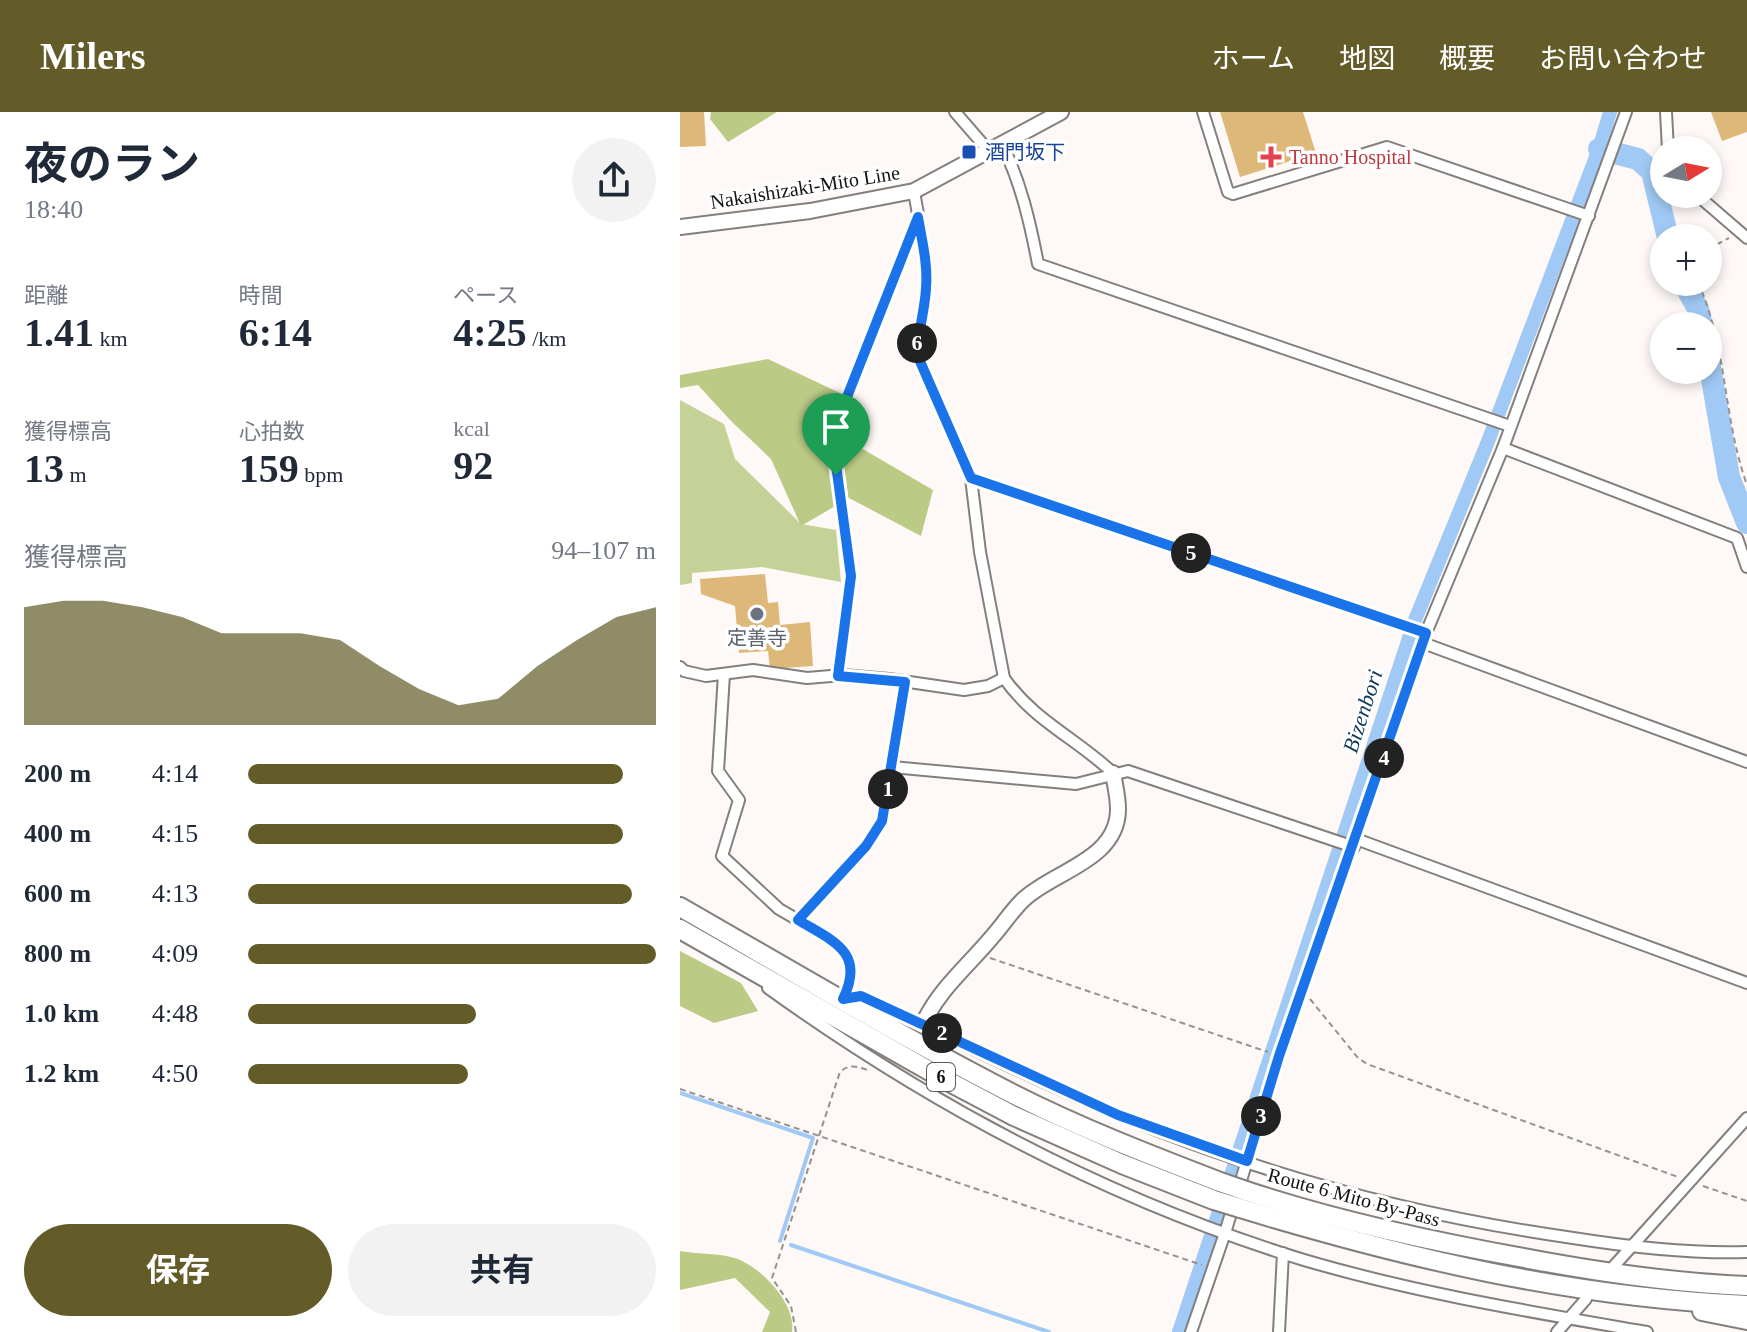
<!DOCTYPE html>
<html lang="ja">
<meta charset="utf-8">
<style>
:root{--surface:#fff;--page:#f2f2f3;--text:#1f2937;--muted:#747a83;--accent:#635c29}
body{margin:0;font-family:"Times New Roman","Noto Sans JP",serif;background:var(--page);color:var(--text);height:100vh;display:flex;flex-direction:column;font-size:30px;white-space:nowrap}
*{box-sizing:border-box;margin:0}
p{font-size:26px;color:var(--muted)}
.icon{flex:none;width:44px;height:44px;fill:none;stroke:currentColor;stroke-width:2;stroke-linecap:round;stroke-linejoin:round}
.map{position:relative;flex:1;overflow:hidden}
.details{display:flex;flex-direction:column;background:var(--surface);width:680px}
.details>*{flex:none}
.needle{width:52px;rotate:80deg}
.fabs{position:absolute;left:970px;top:24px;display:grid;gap:16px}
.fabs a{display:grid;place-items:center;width:72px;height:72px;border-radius:50%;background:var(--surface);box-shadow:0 4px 12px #0003;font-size:40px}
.pin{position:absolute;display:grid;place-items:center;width:68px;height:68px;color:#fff;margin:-82px -34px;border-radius:50% 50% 50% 0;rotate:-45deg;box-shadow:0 0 8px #0007}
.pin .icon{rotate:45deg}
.km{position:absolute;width:40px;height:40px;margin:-20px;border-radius:50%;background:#222;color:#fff;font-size:22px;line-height:40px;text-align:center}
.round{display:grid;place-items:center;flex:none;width:84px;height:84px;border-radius:42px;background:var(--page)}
.overview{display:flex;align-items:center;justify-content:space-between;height:136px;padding:0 24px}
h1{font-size:44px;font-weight:700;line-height:60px}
.metrics{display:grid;grid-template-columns:repeat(3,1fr);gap:12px;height:136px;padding:8px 24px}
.metrics div{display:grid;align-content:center}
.metrics b{font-size:40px;font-weight:700}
.metrics small{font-size:22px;font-weight:400}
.metrics p{font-size:22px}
.chart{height:224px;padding:16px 24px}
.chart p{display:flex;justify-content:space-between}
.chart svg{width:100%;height:144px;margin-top:8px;fill:var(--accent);opacity:.7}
.cta{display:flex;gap:16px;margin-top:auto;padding:16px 24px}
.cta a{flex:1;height:92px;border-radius:48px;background:var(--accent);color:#fff;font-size:32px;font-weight:700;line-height:92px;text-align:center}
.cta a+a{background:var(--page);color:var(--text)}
ul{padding:0 24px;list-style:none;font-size:26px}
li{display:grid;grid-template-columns:128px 96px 1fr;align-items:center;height:60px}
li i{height:20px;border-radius:10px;background:var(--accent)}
header{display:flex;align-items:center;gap:48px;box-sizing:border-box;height:112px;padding:0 40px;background:var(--accent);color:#fff}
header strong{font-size:38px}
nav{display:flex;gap:44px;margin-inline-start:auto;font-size:28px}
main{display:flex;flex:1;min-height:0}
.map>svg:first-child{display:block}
</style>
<header>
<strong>Milers</strong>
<nav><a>ホーム</a><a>地図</a><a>概要</a><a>お問い合わせ</a></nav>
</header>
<main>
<section class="details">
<div class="overview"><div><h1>夜のラン</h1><p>18:40</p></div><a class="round"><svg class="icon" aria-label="share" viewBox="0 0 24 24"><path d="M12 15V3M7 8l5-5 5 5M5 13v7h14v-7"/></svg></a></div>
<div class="metrics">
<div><p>距離</p><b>1.41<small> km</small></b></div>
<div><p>時間</p><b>6:14</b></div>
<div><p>ペース</p><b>4:25<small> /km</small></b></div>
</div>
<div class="metrics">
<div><p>獲得標高</p><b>13<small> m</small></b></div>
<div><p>心拍数</p><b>159<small> bpm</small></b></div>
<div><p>kcal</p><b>92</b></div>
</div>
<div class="chart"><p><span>獲得標高</span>94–107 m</p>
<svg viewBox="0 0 160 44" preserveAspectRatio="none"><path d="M0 44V8L10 6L20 6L30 8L40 11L50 16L60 16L70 16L80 18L90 26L100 33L110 38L120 36L130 26L140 18L150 11L160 8V44z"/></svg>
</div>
<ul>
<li><b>200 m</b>4:14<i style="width:92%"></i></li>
<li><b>400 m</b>4:15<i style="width:92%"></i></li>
<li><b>600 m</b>4:13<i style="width:94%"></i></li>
<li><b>800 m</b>4:09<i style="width:100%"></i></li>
<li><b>1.0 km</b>4:48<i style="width:56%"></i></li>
<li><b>1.2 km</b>4:50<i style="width:54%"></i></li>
</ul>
<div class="cta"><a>保存</a><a>共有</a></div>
</section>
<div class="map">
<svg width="1067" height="1220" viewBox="0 0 1067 1220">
<rect width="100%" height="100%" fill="#fef9f6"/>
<path fill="#c4d298" d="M0 288 44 312 55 347 121 412 156 418 161 470 82 455 12 461V471L0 473Z"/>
<g fill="#bbcb86">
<path d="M31 0H97L48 30 30 7Z"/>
<path d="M88 247 162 282 142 336 171 346 181 336 253 378 241 424 169 386 121 414 91 347 51 309 18 273 0 276V263Z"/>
<path d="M0 839 61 871 78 899 34 911 0 894Z"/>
<path d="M0 1139C17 1142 35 1141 51 1145 78 1151 117 1191 112 1220H82L90 1200 55 1166 0 1178Z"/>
</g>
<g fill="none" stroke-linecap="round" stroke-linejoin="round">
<g stroke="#a0caf5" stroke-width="4">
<path d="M0 981 133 1026 100 1129"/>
<path d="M111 1133 369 1220"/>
</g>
<path stroke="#a0caf5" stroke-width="14" d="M499 1220 735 508 807 332 919 37 930 0"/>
<g stroke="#a0caf5" stroke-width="22">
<path d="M919 37 958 47 972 60 988 126"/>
<path d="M1003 170 1018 197 1022 214"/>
<path d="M1028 244 1049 365 1067 411"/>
</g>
</g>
<g fill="#deb878">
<path d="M0 0H24L26 34 0 35Z"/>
<path d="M540 0H623L636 41 560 65Z"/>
<path d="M1031 0H1067V20L1042 29Z"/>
<path d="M85 462 88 491 98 490 100 513 130 510 133 554 90 557 88 539 59 541 55 494 21 482 20 467Z"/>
</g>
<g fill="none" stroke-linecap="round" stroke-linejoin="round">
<g stroke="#837f7c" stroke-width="14">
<g id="street">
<path d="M275 0 308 38"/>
<path d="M523 0 548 80 553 82 707 35 909 104"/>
<path d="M986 0 988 38"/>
<path d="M322 32C341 71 350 110 358 152L830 314"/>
<path d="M234 79C239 112 249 146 246 179 244 202 236 224 239 247L291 366 300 440 324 566C354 609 396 626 433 661"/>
<path d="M1016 82 1067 126"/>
<path d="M823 336 1057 426 1067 455"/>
<path d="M291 366 746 521"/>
<path d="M743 531 1067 650"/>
<path d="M0 555 4 559 26 564 73 558 127 566 163 563 209 567 284 578 308 574 324 566"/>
<path d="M44 562 38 659 59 688 42 744 99 797 118 808"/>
<path d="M212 655 396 672 448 659 674 735"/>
<path d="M676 727 1067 871"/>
<path d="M88 876C252 994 431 1089 624 1148 736 1181 852 1200 967 1220"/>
<path d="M163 887 181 884C267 923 351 967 439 1003 583 1063 738 1104 893 1126 950 1135 1009 1142 1067 1140"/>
<path d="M163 887C187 839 154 829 118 808L186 734 202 709 225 570"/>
<path d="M934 1154 1067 1006"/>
<path d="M511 1220 545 1121 599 944 746 521 823 336 946 0"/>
<path d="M599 1220 603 1141"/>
<path d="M877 1220 906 1187"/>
</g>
</g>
<g stroke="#837f7c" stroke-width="18">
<g id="secondary">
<path d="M0 115 130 99 234 79 381 0"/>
<path d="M243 912C259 877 288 854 312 825 323 813 332 798 344 787 374 759 438 748 438 697 438 685 435 673 433 661"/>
</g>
</g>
<g stroke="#837f7c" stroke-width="22">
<g id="highway">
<path d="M0 795C110 858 220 924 333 982 400 1016 470 1043 540 1070"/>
<path d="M0 817 262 966 334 1004 442 1052 534 1088"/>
<path d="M566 1079C657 1109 749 1129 844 1146 918 1160 992 1171 1067 1174"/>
<path d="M560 1096C729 1147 890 1185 1067 1193"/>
<path d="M1022 1199 1067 1208"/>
</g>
</g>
<g stroke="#969290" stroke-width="2" stroke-dasharray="6 4" stroke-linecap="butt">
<path d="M1028 137 1049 126"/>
<path d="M1018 170C1048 238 1043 307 1067 373"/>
<path d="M159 553 171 464 152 323 230 125"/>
<path d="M310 846 588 940"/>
<path d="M630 887 678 946 687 952 998 1065"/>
<path d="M0 977 522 1153"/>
<path d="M1023 1074 1067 1089"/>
<path d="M116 1220 111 1194 92 1166 160 960C170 951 177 955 188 958"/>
</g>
<use href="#street" stroke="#fff" stroke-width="10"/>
<use href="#secondary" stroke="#fff" stroke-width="14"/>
<use href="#highway" stroke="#fff" stroke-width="18"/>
<g stroke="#837f7c" stroke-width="22" stroke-linecap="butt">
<g id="highway-bridge">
<path d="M540 1070 566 1079"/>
<path d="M534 1088 560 1096"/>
</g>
</g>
<use href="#highway-bridge" stroke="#fff" stroke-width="18"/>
</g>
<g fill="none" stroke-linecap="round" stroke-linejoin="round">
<g stroke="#fff" stroke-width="16">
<path id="route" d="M238 105C242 129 248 152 246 176 245 200 236 223 239 247L291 366 746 521 599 944 567 1049 438 1003 181 884 163 887C186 840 153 829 118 808L186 734 202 709 225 570 158 564 171 464 152 323Z"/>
</g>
<use href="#route" stroke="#1a73e8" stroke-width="10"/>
</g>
<rect fill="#1a4fb4" stroke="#fff" stroke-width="3" x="281" y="32" width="16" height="16" rx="4"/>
<path fill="#e0444e" stroke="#fff" stroke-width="3" d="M587 33h8v8h8v8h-8v8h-8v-8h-8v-8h8z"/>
<circle fill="#6b7280" stroke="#fff" stroke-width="3" cx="77" cy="502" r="8"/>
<g text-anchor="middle" stroke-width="7" stroke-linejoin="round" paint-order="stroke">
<rect fill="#fff" stroke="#5a5958" stroke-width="2" x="247" y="951" width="28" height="28" rx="6"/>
<g font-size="18" font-weight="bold" fill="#141211">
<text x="261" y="971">6</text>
</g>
<g font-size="20" fill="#164399" stroke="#fff" text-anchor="start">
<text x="305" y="47">酒門坂下</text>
</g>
<g font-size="20" fill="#be3a42" stroke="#fff" text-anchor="start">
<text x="609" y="52">Tanno Hospital</text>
</g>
<g font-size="20" fill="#141211" stroke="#fff">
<text transform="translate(125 75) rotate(-9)" y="7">Nakaishizaki-Mito Line</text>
<text transform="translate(674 1085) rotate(15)" y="7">Route 6 Mito By-Pass</text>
</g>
<g font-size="20" fill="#5b616d" stroke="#fff">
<text x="77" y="533">定善寺</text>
</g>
<g font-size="22" font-style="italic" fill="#113759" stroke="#fff">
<text transform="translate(682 599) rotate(-72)" y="8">Bizenbori</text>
</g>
</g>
</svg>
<div class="fabs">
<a><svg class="needle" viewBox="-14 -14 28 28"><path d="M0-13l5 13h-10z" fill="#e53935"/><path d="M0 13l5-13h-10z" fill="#747a83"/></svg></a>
<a>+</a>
<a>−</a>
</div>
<div class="pin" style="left:156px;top:363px;background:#1e9e55"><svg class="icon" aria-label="arrive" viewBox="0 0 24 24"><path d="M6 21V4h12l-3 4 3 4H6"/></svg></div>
<b class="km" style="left:208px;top:677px">1</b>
<b class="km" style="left:262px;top:921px">2</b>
<b class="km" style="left:581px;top:1004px">3</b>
<b class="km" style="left:704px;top:646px">4</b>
<b class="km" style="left:511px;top:441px">5</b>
<b class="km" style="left:237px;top:231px">6</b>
</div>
</main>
